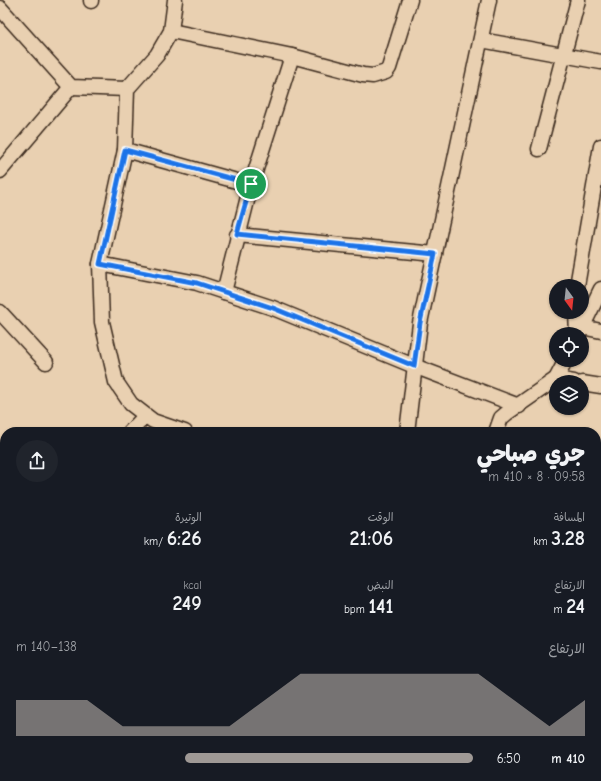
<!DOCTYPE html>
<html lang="ar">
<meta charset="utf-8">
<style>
:root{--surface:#171b24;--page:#20242c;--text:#f1f3f6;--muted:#9ea1a6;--accent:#9f9995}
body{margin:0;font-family:"Comic Neue","Playpen Sans Arabic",sans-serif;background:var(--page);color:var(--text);direction:rtl;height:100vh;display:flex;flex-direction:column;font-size:15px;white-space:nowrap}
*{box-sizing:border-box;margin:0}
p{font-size:13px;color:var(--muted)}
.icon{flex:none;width:22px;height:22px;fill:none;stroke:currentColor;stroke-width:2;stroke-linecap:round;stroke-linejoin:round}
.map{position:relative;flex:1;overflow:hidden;direction:ltr}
.details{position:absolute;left:0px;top:427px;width:601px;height:354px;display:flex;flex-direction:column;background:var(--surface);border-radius:16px 16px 0 0;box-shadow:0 1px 3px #0004;direction:rtl}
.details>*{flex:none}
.needle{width:26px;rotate:165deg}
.tools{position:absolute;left:549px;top:279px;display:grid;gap:8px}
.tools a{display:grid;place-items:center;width:40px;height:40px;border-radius:50%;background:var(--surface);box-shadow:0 1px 3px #0004;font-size:20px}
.pin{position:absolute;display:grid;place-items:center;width:34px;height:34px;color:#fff;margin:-17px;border:2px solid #fff;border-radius:50%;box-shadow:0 1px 4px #0007}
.round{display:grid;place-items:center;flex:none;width:42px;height:42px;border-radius:21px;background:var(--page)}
.head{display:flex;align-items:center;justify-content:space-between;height:68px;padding:0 16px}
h1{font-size:22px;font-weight:800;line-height:30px}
.stats{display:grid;grid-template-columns:repeat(3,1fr);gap:6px;height:68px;padding:4px 16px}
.stats div{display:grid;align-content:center}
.stats b{font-size:20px;font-weight:800}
.stats small{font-size:11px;font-weight:400}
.stats p{font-size:11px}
.chart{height:112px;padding:8px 16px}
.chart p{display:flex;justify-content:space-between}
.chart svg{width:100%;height:72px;margin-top:4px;fill:var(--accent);opacity:.7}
ul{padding:0 16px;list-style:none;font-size:13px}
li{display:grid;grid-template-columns:64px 48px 1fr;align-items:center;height:30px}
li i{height:10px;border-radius:5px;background:var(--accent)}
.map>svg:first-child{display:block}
</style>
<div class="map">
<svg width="601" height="781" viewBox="0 0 601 781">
<rect width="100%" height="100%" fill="#e9d0b1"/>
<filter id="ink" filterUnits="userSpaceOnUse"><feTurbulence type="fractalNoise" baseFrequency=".025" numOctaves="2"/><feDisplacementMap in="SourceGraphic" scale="8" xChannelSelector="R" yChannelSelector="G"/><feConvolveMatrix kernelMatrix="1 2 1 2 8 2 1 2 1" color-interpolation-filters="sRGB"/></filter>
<g filter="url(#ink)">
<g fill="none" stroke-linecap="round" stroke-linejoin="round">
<g stroke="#3b2a1e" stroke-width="17">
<g id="minor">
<path d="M91 0V1"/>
<path d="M175 0 171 31 157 55 127 89 125 150 100 264 102 322 116 382 131 404 153 421 185 432"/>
<path d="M0 8 71 87 127 89"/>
<path d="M171 31 292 56 363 75 373 76 386 72 389 68 410 0"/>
<path d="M481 40 601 62"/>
<path d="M539 149 578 0"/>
<path d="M125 150 251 185"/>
<path d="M0 171 71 87"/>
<path d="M237 235 435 254"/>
<path d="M100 264 197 283 273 308 414 366 519 406"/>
<path d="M577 286 601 146"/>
<path d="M224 292 251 185 292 56"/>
<path d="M0 312 46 362"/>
<path d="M576 312 577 334"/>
<path d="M582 327 601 331"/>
<path d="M579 334 601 289"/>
<path d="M556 379 574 382"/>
<path d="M582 383 601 386"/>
<path d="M130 432 145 416"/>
<path d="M407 432 420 323 489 0"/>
<path d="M496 432 501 418 507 413 556 379 566 360"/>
<path d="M596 463 601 464"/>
<path d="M0 522 5 527"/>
<path d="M0 572 5 566"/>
<path d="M0 763 5 767"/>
<path d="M16 776 22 781"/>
<path d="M358 776 368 781"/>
<path d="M492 776 502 781"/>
<path d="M229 781 234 776"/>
</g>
</g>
<g stroke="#3b2a1e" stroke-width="20">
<g id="tertiary">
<path d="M0 681 5 685"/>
<path d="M114 776 120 781"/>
</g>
</g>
<use href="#minor" stroke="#e9d0b1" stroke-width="14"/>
<use href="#tertiary" stroke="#e9d0b1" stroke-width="17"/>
</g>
</g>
<g fill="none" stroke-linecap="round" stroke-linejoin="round" filter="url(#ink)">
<g stroke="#fff" stroke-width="8">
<path id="route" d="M125 150 251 184 237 234 435 254 420 323 414 366 273 308 197 283 100 264Z"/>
</g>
<use href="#route" stroke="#1a73e8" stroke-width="5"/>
</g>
</svg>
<div class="tools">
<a><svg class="needle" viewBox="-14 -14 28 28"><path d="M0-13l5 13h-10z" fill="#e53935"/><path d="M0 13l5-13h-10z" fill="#9ea1a6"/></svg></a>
<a><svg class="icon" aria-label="locate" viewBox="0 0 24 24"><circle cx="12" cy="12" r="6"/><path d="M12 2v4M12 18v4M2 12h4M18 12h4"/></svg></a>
<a><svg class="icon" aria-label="layers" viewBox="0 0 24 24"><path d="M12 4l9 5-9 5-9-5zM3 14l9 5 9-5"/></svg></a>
</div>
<div class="pin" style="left:251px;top:184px;background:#1e9e55"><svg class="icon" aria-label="arrive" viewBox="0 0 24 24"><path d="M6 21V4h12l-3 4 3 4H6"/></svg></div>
<section class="details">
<div class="head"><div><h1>جري صباحي</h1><p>09:58 · 8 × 410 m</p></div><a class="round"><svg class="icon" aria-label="share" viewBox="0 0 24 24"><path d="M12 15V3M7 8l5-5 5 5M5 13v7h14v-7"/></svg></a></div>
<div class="stats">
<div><p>المسافة</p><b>3.28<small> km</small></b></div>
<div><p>الوقت</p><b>21:06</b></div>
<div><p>الوتيرة</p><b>6:26<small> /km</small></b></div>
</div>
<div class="stats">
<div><p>الارتفاع</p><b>24<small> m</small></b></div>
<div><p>النبض</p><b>141<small> bpm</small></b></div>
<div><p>kcal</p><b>249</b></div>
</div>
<div class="chart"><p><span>الارتفاع</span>138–140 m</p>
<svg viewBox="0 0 160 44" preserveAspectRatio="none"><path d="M0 44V22L10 22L20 22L30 38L40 38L50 38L60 38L70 22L80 6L90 6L100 6L110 6L120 6L130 6L140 22L150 38L160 22V44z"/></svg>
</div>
<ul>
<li><b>410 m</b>6:50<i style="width:63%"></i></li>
</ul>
</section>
</div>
